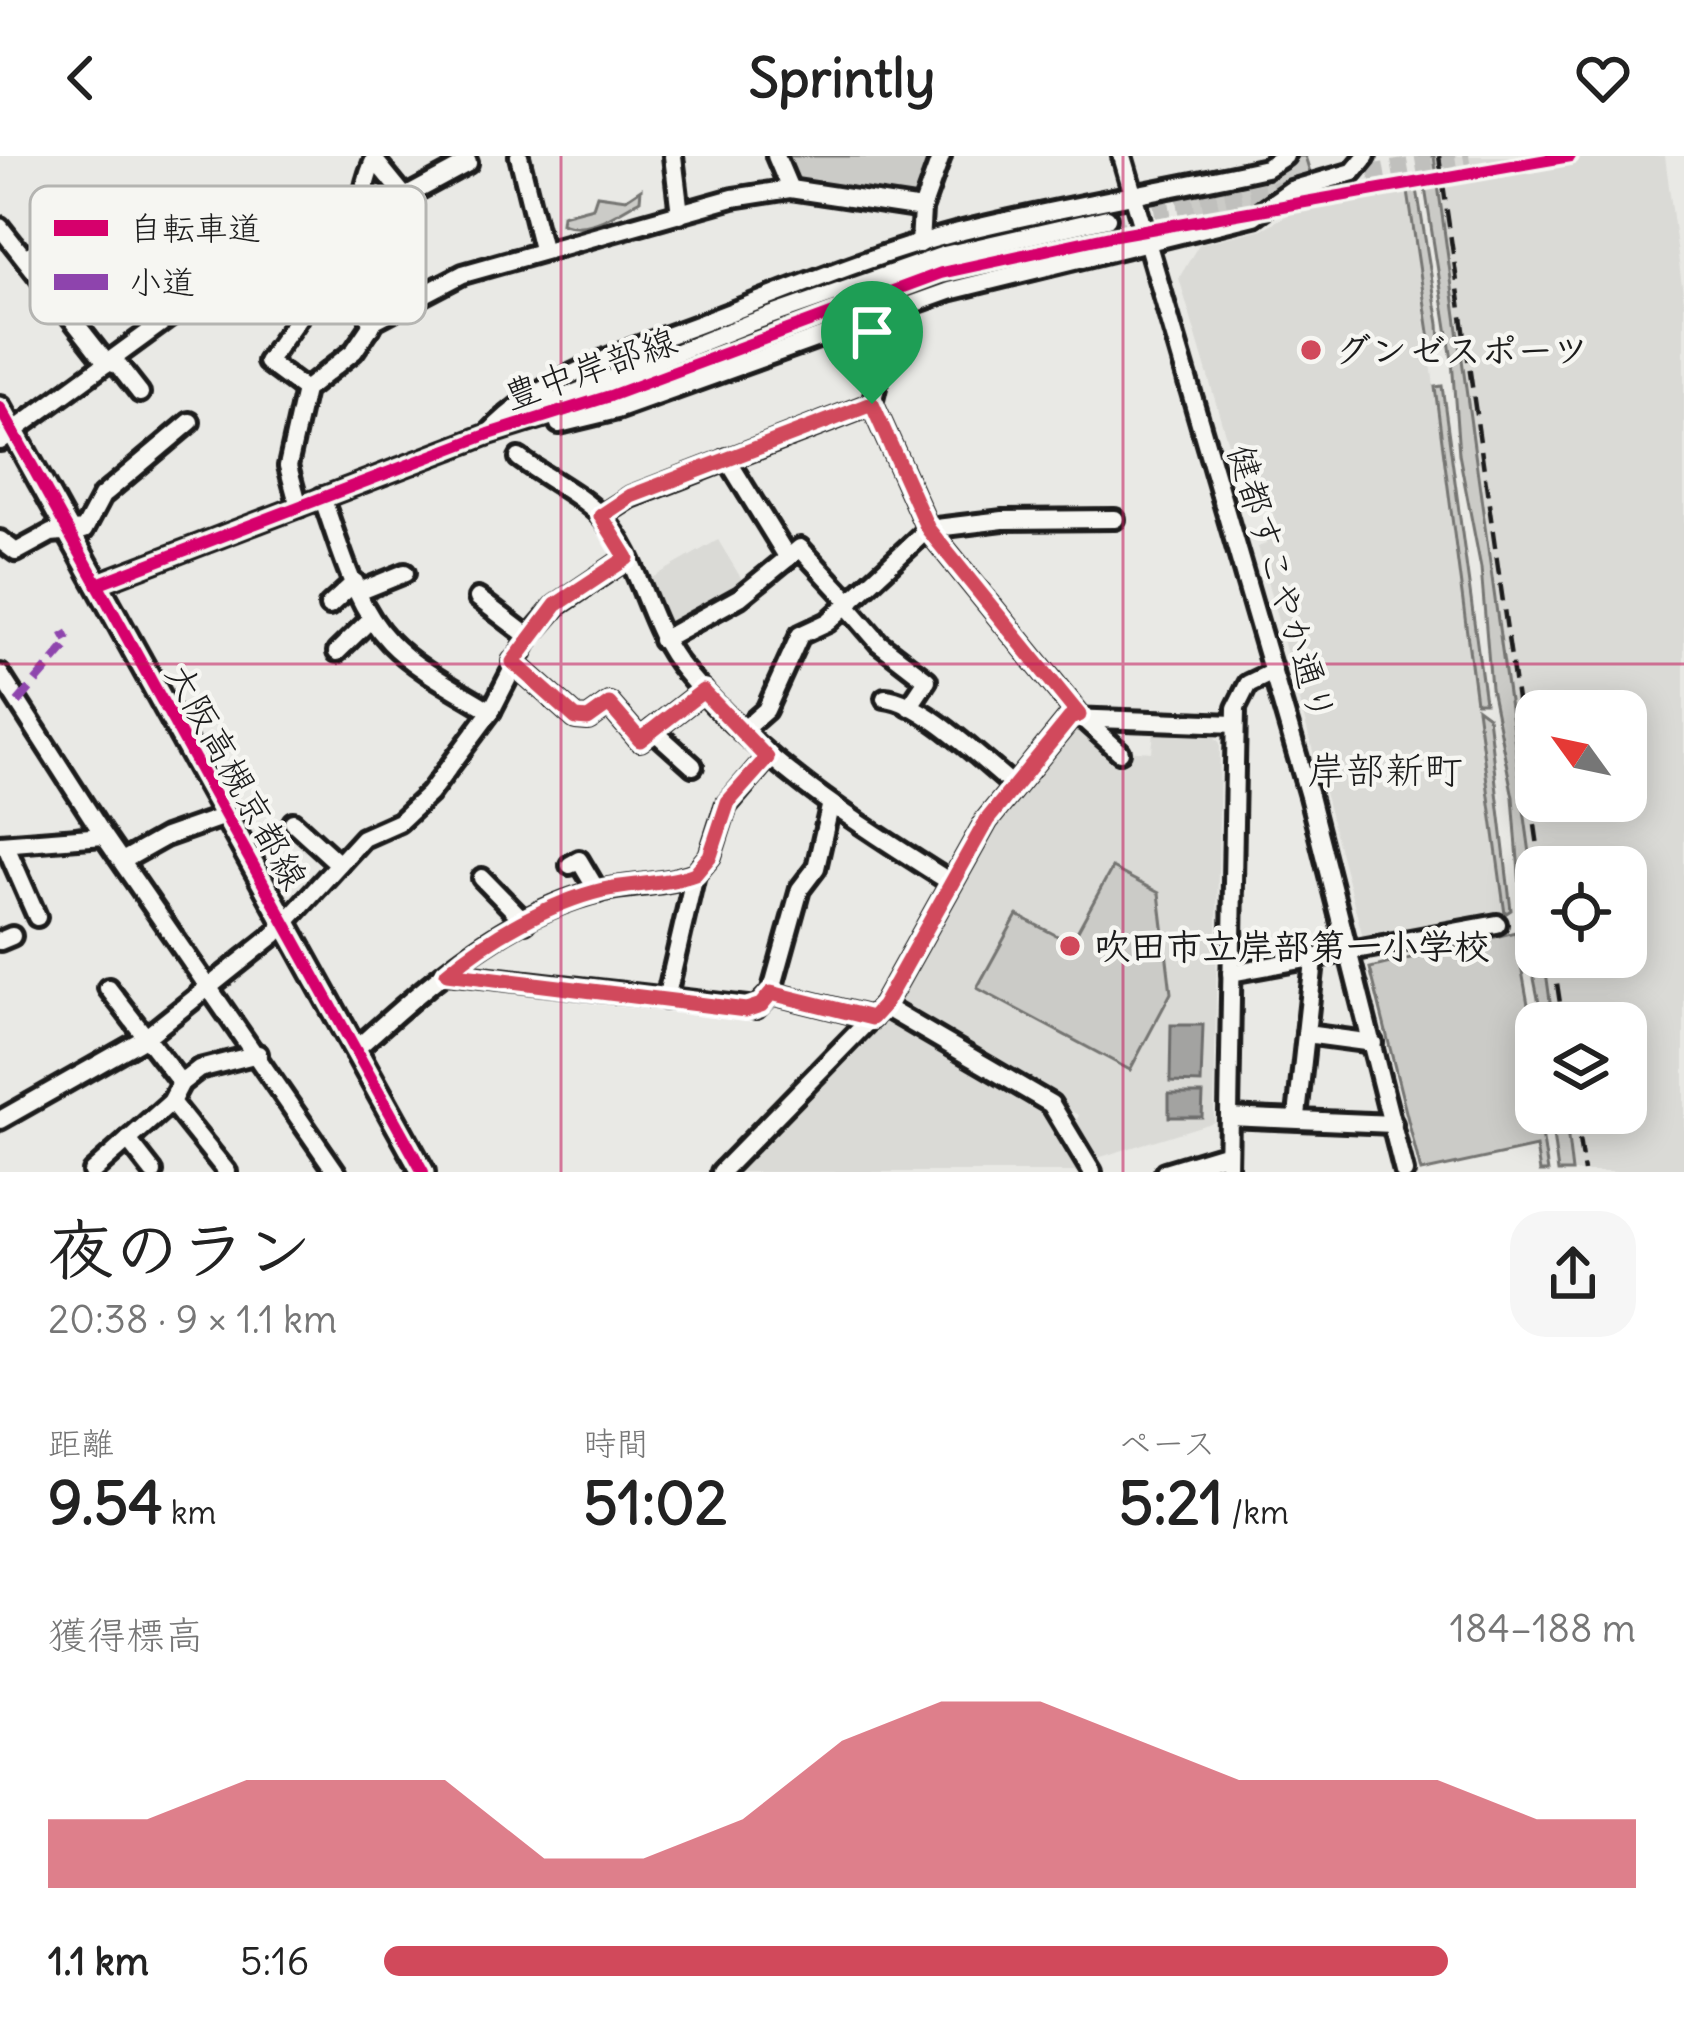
<!DOCTYPE html>
<html lang="ja">
<meta charset="utf-8">
<style>
:root{--surface:#fff;--page:#f6f6f6;--text:#222;--muted:#767676;--accent:#d1495b}
body{margin:0;font-family:Delius,"Klee One",sans-serif;background:var(--page);color:var(--text);height:100vh;display:flex;flex-direction:column;font-size:45px;white-space:nowrap}
*{box-sizing:border-box;margin:0}
p{font-size:39px;color:var(--muted)}
.icon{flex:none;width:66px;height:66px;fill:none;stroke:currentColor;stroke-width:2;stroke-linecap:round;stroke-linejoin:round}
.map{position:relative;height:1016px;overflow:hidden}
.drawer{display:flex;flex-direction:column;background:var(--surface);flex:1}
.drawer>*{flex:none}
.needle{width:78px;rotate:303deg}
.tools{position:absolute;left:1515px;top:534px;display:grid;gap:24px}
.tools a{display:grid;place-items:center;width:132px;height:132px;border-radius:24px;background:var(--surface);box-shadow:0 6px 30px #0003;font-size:60px}
.pin{position:absolute;display:grid;place-items:center;width:102px;height:102px;color:#fff;margin:-123px -51px;border-radius:50% 50% 50% 0;rotate:-45deg;box-shadow:0 0 12px #0007}
.pin .icon{rotate:45deg}
.round{display:grid;place-items:center;flex:none;width:126px;height:126px;border-radius:36px;background:var(--page)}
.head{display:flex;align-items:center;justify-content:space-between;height:204px;padding:0 48px}
h1{font-size:66px;font-weight:800;line-height:90px}
.metrics{display:grid;grid-template-columns:repeat(3,1fr);gap:18px;height:204px;padding:12px 48px}
.metrics div{display:grid;align-content:center}
.metrics b{font-size:60px;font-weight:800}
.metrics small{font-size:33px;font-weight:400}
.metrics p{font-size:33px}
.chart{height:336px;padding:24px 48px}
.chart p{display:flex;justify-content:space-between}
.chart svg{width:100%;height:216px;margin-top:12px;fill:var(--accent);opacity:.7}
ul{padding:0 48px;list-style:none;font-size:39px}
li{display:grid;grid-template-columns:192px 144px 1fr;align-items:center;height:90px}
li i{height:30px;border-radius:15px;background:var(--accent)}
header{display:flex;justify-content:space-between;align-items:center;height:156px;padding:0 48px;background:var(--surface);font-size:54px;font-weight:800}
.map>svg:first-child{display:block}
</style>
<header><svg class="icon" aria-label="back" viewBox="0 0 24 24"><path d="M15 5l-7 7 7 7"/></svg>Sprintly<svg class="icon" aria-label="heart" viewBox="0 0 24 24"><path d="M12 20l-8-8c-3-5 5-10 8-4 3-6 11-1 8 4z"/></svg></header>
<div class="map">
<svg width="1684" height="1016" viewBox="0 0 1684 1016">
<rect width="100%" height="100%" fill="#e9e9e5"/>
<filter id="ink" filterUnits="userSpaceOnUse"><feTurbulence type="fractalNoise" baseFrequency=".00833" numOctaves="2"/><feDisplacementMap in="SourceGraphic" scale="24" xChannelSelector="R" yChannelSelector="G"/><feConvolveMatrix kernelMatrix="1 2 1 2 8 2 1 2 1" color-interpolation-filters="sRGB"/></filter>
<g filter="url(#ink)">
<g fill="#dadad6" fill-rule="evenodd">
<path d="M1434 0H1665L1684 145V1016H1572L1565 957H1626V867H1553L1544 801H1626V711H1536V741ZM1536 555H1626V645H1536Z"/>
<path d="M1407 29 1505 758 1364 785 1258 391 1266 388 1263 377 1277 371 1269 346 1247 352 1179 122 1199 88 1262 73 1299 53Z"/>
<path d="M718 384 747 432 664 480 645 426Z"/>
<path d="M1081 570 1126 594 1152 596 1154 574 1210 576 1220 587 1214 966 1091 1004 1075 968 1079 959 890 850 984 681 1073 571Z"/>
<path d="M891 861 1042 947 1084 1016H734L883 862Z"/>
</g>
<g fill="#cbcbc7" stroke="#747472" stroke-width="3">
<path d="M779 0H935L921 43 914 47 791 28Z"/>
<path d="M1295 0H1305L1310 16C1259 42 1251 54 1191 64L1184 36 1270 17Z"/>
<path d="M1420 0H1434L1536 741V801H1544L1553 867H1543L1523 768 1513 641 1491 532 1481 412 1459 298 1452 204Z"/>
<path d="M1416 27 1439 168 1440 188 1431 190 1407 29Z"/>
<path d="M641 33 640 44C615 58 589 78 561 67L562 59 593 51 597 39 626 43Z"/>
<path d="M1442 230 1485 546H1476L1435 231Z"/>
<path d="M1477 552 1488 560 1511 754 1505 758Z"/>
<path d="M1112 712 1159 737 1171 837 1130 914 977 832 1017 759 1071 787Z"/>
<path d="M1515 776 1535 887 1533 954 1539 959 1548 1016H1540L1536 991 1421 1016 1370 812Z"/>
<path d="M1550 957H1565L1572 1016H1558Z"/>
</g>
<g fill="#a3a3a1" stroke="#6d6d6c" stroke-width="3">
<path d="M1171 869H1203L1201 927 1170 926Z"/>
<path d="M1169 938H1203L1202 961H1169Z"/>
</g>
<g fill="none" stroke-linecap="round" stroke-linejoin="round">
<path stroke="#6d6d6c" stroke-width="4.5" d="M55 676 89 668"/>
<g stroke="#c0c0bd" stroke-width="16" stroke-dasharray="16 8" stroke-linecap="butt">
<path d="M1345 21 1469 0"/>
<path d="M1263 54 1570 0"/>
<path d="M1107 62 1295 30"/>
<path d="M1110 80 1220 61"/>
</g>
<g stroke="#1c1c1c" stroke-width="26">
<g id="minor">
<path d="M519 0 542 93"/>
<path d="M673 0 680 58"/>
<path d="M776 0 790 33"/>
<path d="M1122 0 1309 640 1404 1016"/>
<path d="M374 3 405 41 468 7 465 0"/>
<path d="M0 71 106 206 118 209 140 237"/>
<path d="M920 88 922 53 941 0"/>
<path d="M27 100 59 87 171 69 184 76 219 125"/>
<path d="M293 112 298 162 267 206 305 234"/>
<path d="M895 152 872 248 928 373 1079 559 1120 596"/>
<path d="M371 171C361 114 350 53 376 0"/>
<path d="M515 261 750 167 944 99 1107 62"/>
<path d="M559 268 617 254 949 135 1254 60 1291 34 1353 16 1366 0"/>
<path d="M489 277C543 219 625 196 697 169 782 137 867 100 955 77 1058 51 1163 35 1266 12L1285 0"/>
<path d="M0 285 219 125 293 112 361 117"/>
<path d="M519 302C544 321 580 338 602 361 642 405 646 469 684 514 759 605 852 664 950 726"/>
<path d="M727 303 788 402"/>
<path d="M322 341C340 389 353 448 390 486 417 514 457 534 491 555"/>
<path d="M299 351 288 310 305 234 354 195 375 164 463 118 733 42 790 33 922 53"/>
<path d="M601 360 631 341 872 248"/>
<path d="M0 384 16 396 51 377 84 374 102 340 190 266"/>
<path d="M97 428 489 278 610 240 941 117 1110 80"/>
<path d="M358 436 405 417"/>
<path d="M478 442 529 481"/>
<path d="M329 450 355 426"/>
<path d="M847 450 879 487 927 524 909 551"/>
<path d="M662 484 740 441 800 392 851 447"/>
<path d="M337 496 371 463"/>
<path d="M513 506 576 562 588 563 609 548 640 584 703 535"/>
<path d="M0 518 104 680 336 1016"/>
<path d="M885 542C922 545 983 605 1014 630"/>
<path d="M653 574 693 610"/>
<path d="M742 575 766 554 800 479 828 466 928 373 1003 364 1115 363"/>
<path d="M293 666 339 708"/>
<path d="M0 688 104 680"/>
<path d="M5 688 37 761"/>
<path d="M124 704 165 681 225 660"/>
<path d="M570 709 579 704 598 736"/>
<path d="M482 722 525 766"/>
<path d="M0 785 12 780"/>
<path d="M447 817 756 852 771 837 800 733 816 712 830 651"/>
<path d="M1231 817 1497 768"/>
<path d="M108 832 181 927"/>
<path d="M771 837 872 862"/>
<path d="M666 843 695 718"/>
<path d="M883 850 1051 948 1092 1016"/>
<path d="M1306 878 1373 887"/>
<path d="M356 893C426 830 508 755 604 734 634 728 665 729 695 718L710 700 726 650 767 602"/>
<path d="M171 946 227 1016"/>
<path d="M1297 960 1314 805"/>
<path d="M1229 961 1393 968"/>
<path d="M0 964 145 882 274 779 363 682 399 666 429 638 491 555 529 481 556 450 627 402"/>
<path d="M128 984 153 1016"/>
<path d="M92 1016 171 946 181 927 199 913 258 898"/>
<path d="M721 1016 883 850 987 664 1070 562 1235 568"/>
<path d="M1165 1016 1228 997"/>
<path d="M1228 1016 1236 552 1248 528 1273 516"/>
</g>
</g>
<g stroke="#1c1c1c" stroke-width="30">
<path id="major" d="M0 252 423 1016"/>
</g>
<use href="#minor" stroke="#f6f6f2" stroke-width="16"/>
<use href="#major" stroke="#f6f6f2" stroke-width="21"/>
<g stroke="#1c1c1c" stroke-width="4.5" stroke-dasharray="18 9" stroke-linecap="butt">
<path d="M1439 0 1541 711"/>
<path d="M1553 801 1563 867"/>
<path d="M1575 957 1584 1016"/>
</g>
<path stroke="#8e44ad" stroke-width="9" stroke-dasharray="18 9" stroke-linecap="butt" d="M18 546 69 487 63 476"/>
<g stroke="#f6f6f2" stroke-width="20">
<g id="cycleway">
<path d="M0 252 423 1016"/>
<path d="M97 428 489 278 610 240 941 117 1110 80 1570 0"/>
</g>
</g>
<use href="#cycleway" stroke="#d6006c" stroke-width="12"/>
</g>
</g>
<g fill="none" stroke-linecap="round" stroke-linejoin="round" filter="url(#ink)">
<g stroke="#fff" stroke-width="24">
<path id="route" d="M872 248 928 373 1079 559 1070 562 987 664 883 850 872 862 771 837 761 849 746 854 447 817C489 781 549 747 603 734 634 727 665 729 695 718L710 700 728 646 767 602 703 535 640 584 609 548 588 563 576 562 513 506 556 449 627 402 601 360 631 340Z"/>
</g>
<use href="#route" stroke="#d1495b" stroke-width="15"/>
</g>
<path fill="none" stroke="#c2185b" stroke-width="3" stroke-opacity="0.55" d="M561 0V1016M1123 0V1016M0 508H1684"/>
<g fill="#d1495b" stroke="#f6f6f2" stroke-width="4.5">
<circle cx="1311" cy="194" r="12"/>
<circle cx="1070" cy="790" r="12"/>
</g>
<g text-anchor="middle" stroke-width="9" stroke-linejoin="round" paint-order="stroke">
<g font-size="36" font-weight="bold" fill="#1c1c1c" stroke="#f6f6f2" text-anchor="start">
<text x="1335" y="207">グンゼスポーツ</text>
<text x="1094" y="803">吹田市立岸部第一小学校</text>
</g>
<g font-size="36" fill="#1c1c1c" stroke="#f6f6f2">
<text transform="translate(590 212) rotate(-19)" y="13">豊中岸部線</text>
<text transform="translate(1282 427) rotate(73)" y="13">健都すこやか通り</text>
<text transform="translate(237 620) rotate(61)" y="13">大阪高槻京都線</text>
</g>
<g font-size="39" fill="#1c1c1c" stroke="#f6f6f2">
<text x="1385" y="628">岸部新町</text>
</g>
</g>
<rect x="30" y="30" width="396" height="138" rx="18" fill="#f6f6f2" stroke="#b5b5b2" stroke-width="3"/>
<rect x="54" y="64" width="54" height="16" fill="#d6006c"/>
<rect x="54" y="118" width="54" height="16" fill="#8e44ad"/>
<g font-size="33" fill="#1c1c1c">
<text x="129" y="84">自転車道</text>
<text x="129" y="138">小道</text>
</g>
</svg>
<div class="tools">
<a><svg class="needle" viewBox="-14 -14 28 28"><path d="M0-13l5 13h-10z" fill="#e53935"/><path d="M0 13l5-13h-10z" fill="#767676"/></svg></a>
<a><svg class="icon" aria-label="locate" viewBox="0 0 24 24"><circle cx="12" cy="12" r="6"/><path d="M12 2v4M12 18v4M2 12h4M18 12h4"/></svg></a>
<a><svg class="icon" aria-label="layers" viewBox="0 0 24 24"><path d="M12 4l9 5-9 5-9-5zM3 14l9 5 9-5"/></svg></a>
</div>
<div class="pin" style="left:872px;top:248px;background:#1e9e55"><svg class="icon" aria-label="arrive" viewBox="0 0 24 24"><path d="M6 21V4h12l-3 4 3 4H6"/></svg></div>
</div>
<section class="drawer">
<div class="head"><div><h1>夜のラン</h1><p>20:38 · 9 × 1.1 km</p></div><a class="round"><svg class="icon" aria-label="share" viewBox="0 0 24 24"><path d="M12 15V3M7 8l5-5 5 5M5 13v7h14v-7"/></svg></a></div>
<div class="metrics">
<div><p>距離</p><b>9.54<small> km</small></b></div>
<div><p>時間</p><b>51:02</b></div>
<div><p>ペース</p><b>5:21<small> /km</small></b></div>
</div>
<div class="chart"><p><span>獲得標高</span>184–188 m</p>
<svg viewBox="0 0 160 44" preserveAspectRatio="none"><path d="M0 44V30L10 30L20 22L30 22L40 22L50 38L60 38L70 30L80 14L90 6L100 6L110 14L120 22L130 22L140 22L150 30L160 30V44z"/></svg>
</div>
<ul>
<li><b>1.1 km</b>5:16<i style="width:85%"></i></li>
</ul>
</section>
